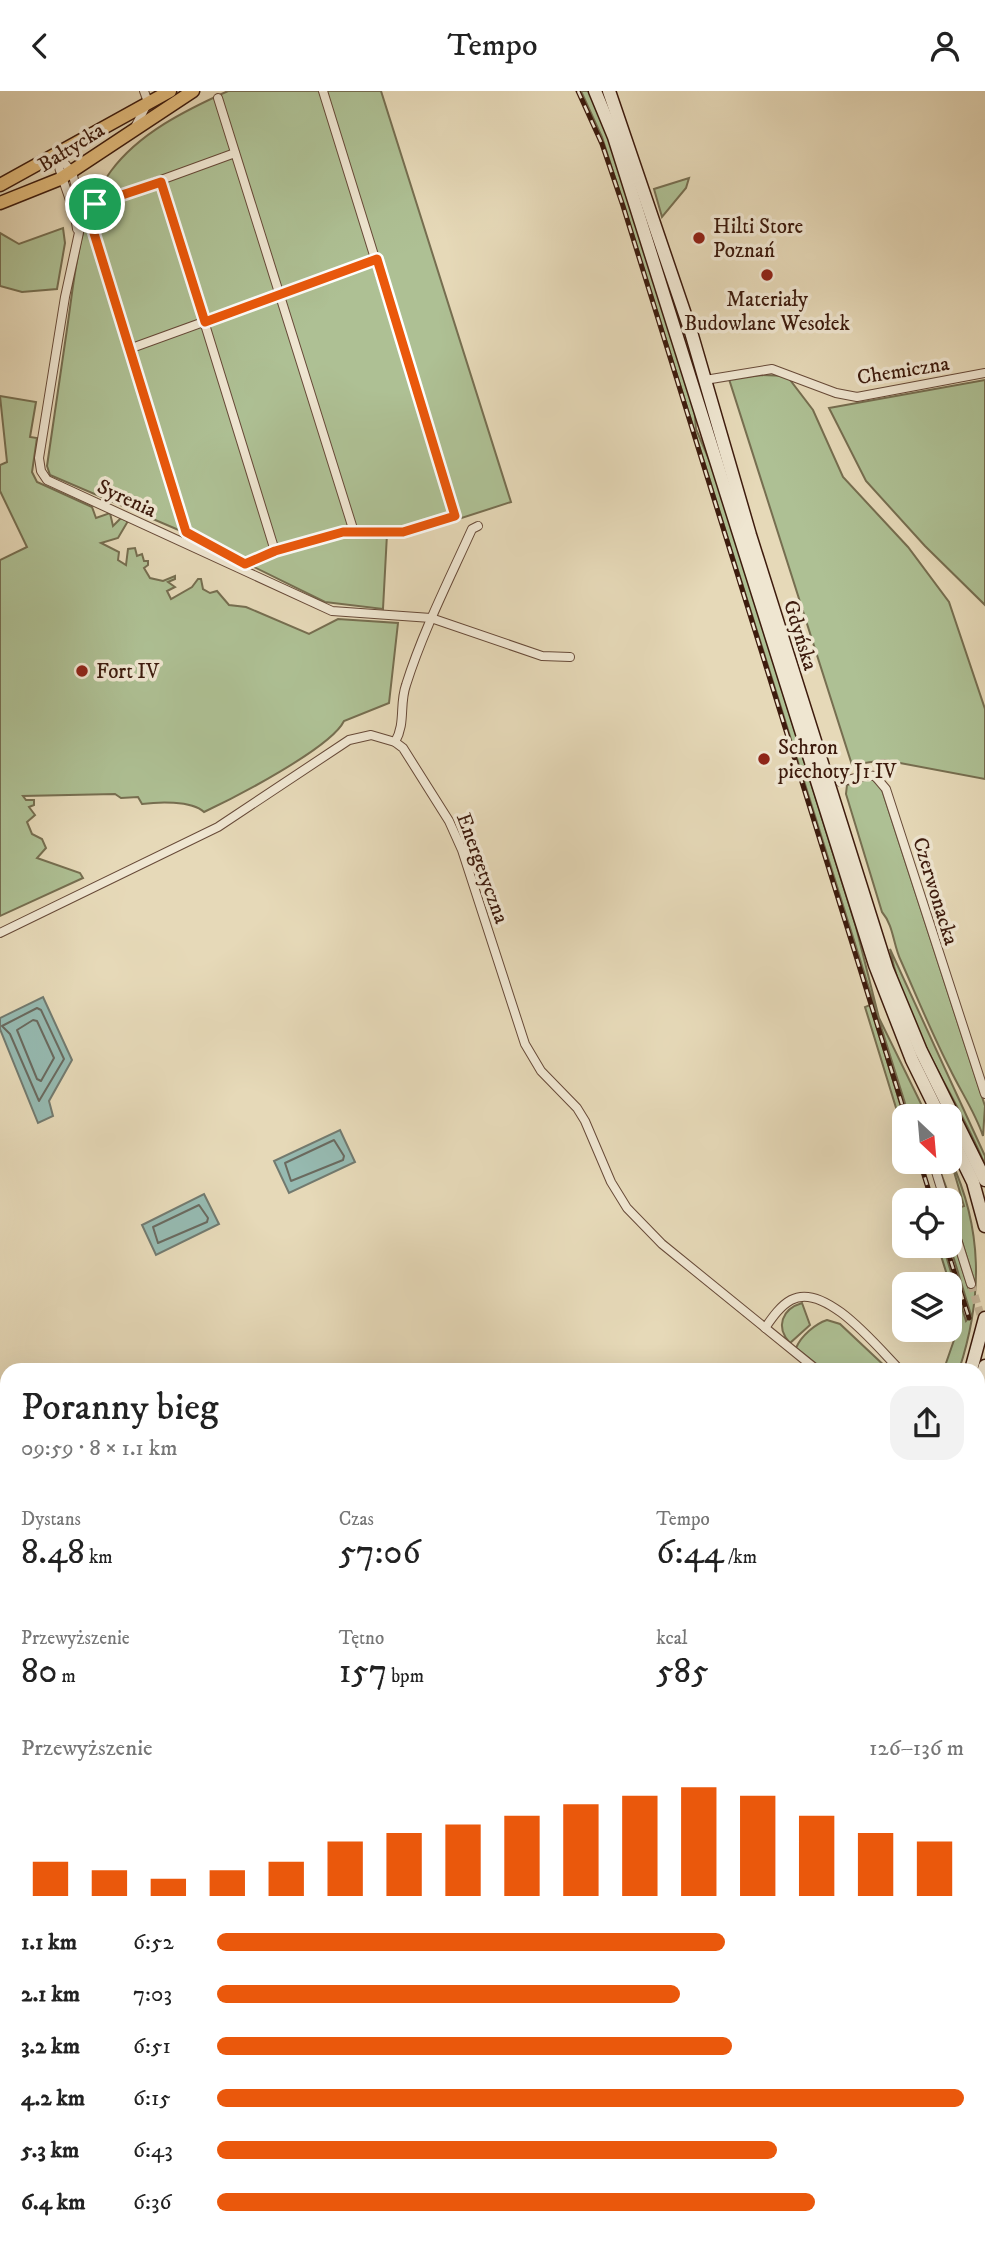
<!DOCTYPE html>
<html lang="pl">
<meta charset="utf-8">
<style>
:root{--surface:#fff;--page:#f2f2f2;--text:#222;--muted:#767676;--accent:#ea580c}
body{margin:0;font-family:"IM FELL DW Pica",serif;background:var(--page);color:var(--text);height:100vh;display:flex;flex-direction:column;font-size:26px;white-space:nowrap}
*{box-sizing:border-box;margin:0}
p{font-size:23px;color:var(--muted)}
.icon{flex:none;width:38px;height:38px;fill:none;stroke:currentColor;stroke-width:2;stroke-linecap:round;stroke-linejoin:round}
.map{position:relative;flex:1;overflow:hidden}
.panel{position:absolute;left:0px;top:1272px;width:985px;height:884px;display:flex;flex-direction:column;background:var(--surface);border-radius:21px 21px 0 0;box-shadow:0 7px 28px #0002}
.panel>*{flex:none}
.needle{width:46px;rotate:154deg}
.tools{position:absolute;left:892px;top:1013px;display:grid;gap:14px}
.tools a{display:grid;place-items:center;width:70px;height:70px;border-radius:14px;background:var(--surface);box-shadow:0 7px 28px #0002;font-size:35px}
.pin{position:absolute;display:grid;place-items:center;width:60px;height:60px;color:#fff;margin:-30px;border:4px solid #fff;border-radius:50%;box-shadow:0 2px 7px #0007}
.round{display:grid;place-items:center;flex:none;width:74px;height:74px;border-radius:21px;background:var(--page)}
.head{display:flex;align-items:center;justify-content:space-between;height:119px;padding:0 21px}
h1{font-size:38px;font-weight:600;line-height:52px}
.stats{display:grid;grid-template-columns:repeat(3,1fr);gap:10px;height:119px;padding:7px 21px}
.stats div{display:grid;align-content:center}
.stats b{font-size:35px;font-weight:600}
.stats small{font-size:19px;font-weight:400}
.stats p{font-size:19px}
.chart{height:196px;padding:14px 21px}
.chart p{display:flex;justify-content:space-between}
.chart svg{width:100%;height:126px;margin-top:7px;stroke:var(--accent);stroke-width:6}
ul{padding:0 21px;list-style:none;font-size:23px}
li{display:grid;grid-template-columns:112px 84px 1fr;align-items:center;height:52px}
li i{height:18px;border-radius:9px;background:var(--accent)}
header{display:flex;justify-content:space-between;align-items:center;height:91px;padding:0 21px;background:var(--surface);font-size:32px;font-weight:600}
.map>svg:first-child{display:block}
</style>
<header><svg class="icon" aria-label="back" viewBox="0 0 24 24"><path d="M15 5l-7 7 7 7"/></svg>Tempo<svg class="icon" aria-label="person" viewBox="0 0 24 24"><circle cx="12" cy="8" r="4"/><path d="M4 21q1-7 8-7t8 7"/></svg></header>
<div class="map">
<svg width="985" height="2155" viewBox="0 0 985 2155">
<rect width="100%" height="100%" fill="#e6d9b8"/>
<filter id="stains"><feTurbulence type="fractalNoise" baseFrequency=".00286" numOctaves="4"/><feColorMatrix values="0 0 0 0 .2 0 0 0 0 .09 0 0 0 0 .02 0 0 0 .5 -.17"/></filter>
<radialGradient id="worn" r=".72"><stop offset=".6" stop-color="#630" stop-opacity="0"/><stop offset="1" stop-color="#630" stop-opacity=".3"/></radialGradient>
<g fill="#aec094" stroke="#766e50" stroke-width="2">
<path d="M228 0H381L511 411 412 443H387L383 518 325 511 181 440 50 384 47 375C54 329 60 283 67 238 75 185 78 124 111 80 139 42 186 19 228 0Z"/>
<path d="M581 0H589L601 24 694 314 696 338 713 378 856 836 879 927 927 1025H909L618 96 602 46Z"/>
<path d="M689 87 686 97 662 126 654 98Z"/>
<path d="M63 137 65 152 57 198 22 201 0 195V142L19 153Z"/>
<path d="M760 284 787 285 813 319 843 386 908 456 949 511 985 618V688L884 669 852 674 729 288Z"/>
<path d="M985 289V514L925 455 866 390 829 317Z"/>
<path d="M0 305 36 311 30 346 37 347 32 381 37 391 92 416 96 427 110 422 113 435 121 427 128 430 118 447 101 452 119 461 118 469 126 474 128 458 135 457 137 465 142 463 144 470H148V474L144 477 150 487 163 490 175 485V488L168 491 175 496 167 500 171 508 192 496 198 488H201L203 498 210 502 217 500 229 514 246 516 309 543 338 528 398 532 389 612 344 630C331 657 234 707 204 721 191 709 157 711 142 713L138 706 121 707 115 703 23 705 26 709H34V714L29 716 35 724 27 731 32 743 42 748 46 757 37 767 80 782 83 787 0 825V469L27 456 0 400V374L7 371Z"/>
<path d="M866 689H873L881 696 985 1015 983 1045C975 1021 961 1001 950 978 932 943 917 906 901 870 893 854 894 835 882 821L846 703 847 694Z"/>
<path d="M890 858 985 1065V1074C955 1001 905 937 890 858Z"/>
<path d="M870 914 905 1029V1046L865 916Z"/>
<path d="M950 1067C983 1138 983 1206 959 1279H927L945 1275 961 1229 938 1155H943L966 1230 971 1224 950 1155V1139L968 1196 974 1189 937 1071 954 1118 964 1115Z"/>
<path d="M802 1212 810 1234 790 1252C775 1236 782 1218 802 1212Z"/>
<path d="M827 1229 840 1233 889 1279H824L796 1257C801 1245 815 1233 827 1229Z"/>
<path d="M979 1616 985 1617V1704L978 1706V1679L982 1677 978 1663Z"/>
<path d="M985 1723V1834L978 1836V1725Z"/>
<path d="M985 1852V2155H848L847 2149H978V1853Z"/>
<path d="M246 2149H545L543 2155H234Z"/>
</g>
<g fill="#96bab1" stroke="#727a6f" stroke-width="2">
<path d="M43 906 72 969 49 1010 53 1025 38 1032 0 938V927Z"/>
<path d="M340 1039 355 1071 289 1102 274 1070Z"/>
<path d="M204 1103 219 1133 156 1164 142 1134Z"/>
</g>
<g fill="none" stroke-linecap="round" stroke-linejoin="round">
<g stroke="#6a6a5f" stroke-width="2">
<path d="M37 917 41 919 64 968 39 1010 10 943 2 935Z"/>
<path d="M33 929 37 930 54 967 41 990 37 988 17 939Z"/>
<path d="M334 1049 344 1065 343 1069 291 1090 285 1072Z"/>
<path d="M199 1114 208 1127 207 1131 158 1152 153 1136Z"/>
</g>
<path stroke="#727a6f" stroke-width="2.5" d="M978 1596 985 1585"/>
<path stroke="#c4b396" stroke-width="8" stroke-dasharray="8 4" stroke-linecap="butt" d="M971 1193 983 1232"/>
<g stroke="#674a38" stroke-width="10">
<g id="minor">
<path d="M218 7 354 441"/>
<path d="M134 38 148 11 144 0"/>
<path d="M56 62 72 81 83 123 65 206 39 367 41 380 47 389 332 520 431 527 542 565 570 566"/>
<path d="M235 62 95 113 93 139 186 441 245 473 275 460 343 441H403L455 425 323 0"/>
<path d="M56 64C61 90 74 112 77 138"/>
<path d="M161 91 275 460"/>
<path d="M129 258 377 168"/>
<path d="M705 289 772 278 836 302 857 306 985 282"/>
<path d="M395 651C406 632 399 614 406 594 423 540 449 489 472 438L478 435"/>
<path d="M840 691 866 684 875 685 886 698 985 1003"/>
<path d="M0 842 218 736 349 649 371 644 395 651 403 657 449 730 462 759 525 953 541 980 577 1017 585 1030 611 1091 627 1117 662 1153 817 1279"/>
<path d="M933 1071 945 1110"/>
<path d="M950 1126 971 1193"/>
<path d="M765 1237C772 1227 780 1215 791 1209 825 1190 878 1257 900 1279"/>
<path d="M979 1355 985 1361"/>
<path d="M979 1527 985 1520"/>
<path d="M668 2149 671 2155"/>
<path d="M582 2155 583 2149"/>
</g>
</g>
<g stroke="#674a38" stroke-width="13">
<g id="tertiary">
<path d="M978 1847 985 1845"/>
<path d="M766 2155 768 2149"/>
</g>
</g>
<g stroke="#3d1b0d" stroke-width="15">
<g id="secondary">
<path d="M595 0 614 46 875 874 912 969 940 1026"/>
<path d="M609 0 691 241 750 444 887 878 921 960 985 1089"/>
<path d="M950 1044 973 1091 985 1135"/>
<path d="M971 1279 985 1227"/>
<path d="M978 1297 985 1275"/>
<path d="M978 1427 985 1449"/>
<path d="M978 1466 985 1481"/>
</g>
</g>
<g stroke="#3d1b0d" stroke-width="15">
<g id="primary">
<path d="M0 94 170 0"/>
<path d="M0 112 60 88 193 0"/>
</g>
</g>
<use href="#minor" stroke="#efe6d1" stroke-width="8"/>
<use href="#tertiary" stroke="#efe6d1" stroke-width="10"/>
<use href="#secondary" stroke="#efe6d1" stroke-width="12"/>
<use href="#primary" stroke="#e3bc7c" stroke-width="12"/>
<g stroke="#3d1b0d" stroke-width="5">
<g id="rail">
<path d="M578 0 602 53 623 115 906 1026"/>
<path d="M920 1071 932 1110"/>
<path d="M946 1155 969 1227"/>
<path d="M0 1590 7 1587"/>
<path d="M0 1689 7 1686"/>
<path d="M978 1713 985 1711"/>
<path d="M0 1848 7 1844"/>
<path d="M0 1871 7 1867"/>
<path d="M0 1887 7 1883"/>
<path d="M0 2009 7 2006"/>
</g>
</g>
<use href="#rail" stroke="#efe6d1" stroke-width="2.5" stroke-dasharray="8" stroke-linecap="butt"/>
</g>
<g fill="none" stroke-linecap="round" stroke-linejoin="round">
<g stroke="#fff" stroke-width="14">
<path id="route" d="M161 91 205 231 377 168 455 425 403 441H343L275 460 245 473 186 441 93 139 95 113Z"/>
</g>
<use href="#route" stroke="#ea580c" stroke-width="9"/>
</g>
<g fill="#8f2418" stroke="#efe6d1" stroke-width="2.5">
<circle cx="699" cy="147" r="7"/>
<circle cx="767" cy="184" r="7"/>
<circle cx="82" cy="580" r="7"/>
<circle cx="764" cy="668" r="7"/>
</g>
<g text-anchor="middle" stroke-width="7" stroke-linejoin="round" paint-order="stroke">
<g font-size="21" fill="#3d1b0d" stroke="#efe6d1">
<text transform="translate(71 56) rotate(-32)" y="7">Bałtycka</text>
<text transform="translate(903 279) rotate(-9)" y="7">Chemiczna</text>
<text transform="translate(127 407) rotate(25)" y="7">Syrenia</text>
<text transform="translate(801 544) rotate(73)" y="7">Gdyńska</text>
<text transform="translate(483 777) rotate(70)" y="7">Energetyczna</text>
<text transform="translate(936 800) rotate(73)" y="7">Czerwonacka</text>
</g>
<g font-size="21" fill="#3d1b0d" stroke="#efe6d1" text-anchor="start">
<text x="713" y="142">Hilti Store<tspan x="713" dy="24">Poznań</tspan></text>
<text x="767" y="215" text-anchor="middle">Materiały<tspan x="767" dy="24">Budowlane Wesołek</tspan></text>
<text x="96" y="587">Fort IV</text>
<text x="778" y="663">Schron<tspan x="778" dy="24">piechoty J1 IV</tspan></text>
</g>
</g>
<rect width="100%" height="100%" filter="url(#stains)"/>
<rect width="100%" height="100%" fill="url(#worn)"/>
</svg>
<div class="tools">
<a><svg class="needle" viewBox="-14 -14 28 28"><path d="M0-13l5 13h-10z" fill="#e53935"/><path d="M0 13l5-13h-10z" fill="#767676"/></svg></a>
<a><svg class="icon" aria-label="locate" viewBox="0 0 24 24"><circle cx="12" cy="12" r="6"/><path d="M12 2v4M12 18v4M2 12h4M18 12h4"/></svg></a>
<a><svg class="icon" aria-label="layers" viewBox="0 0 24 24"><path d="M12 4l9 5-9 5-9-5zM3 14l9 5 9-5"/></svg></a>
</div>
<div class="pin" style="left:95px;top:113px;background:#1e9e55"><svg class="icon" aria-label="arrive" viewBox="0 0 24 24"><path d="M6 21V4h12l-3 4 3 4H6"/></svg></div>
<section class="panel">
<div class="head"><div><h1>Poranny bieg</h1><p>09:59 · 8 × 1.1 km</p></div><a class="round"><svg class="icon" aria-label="share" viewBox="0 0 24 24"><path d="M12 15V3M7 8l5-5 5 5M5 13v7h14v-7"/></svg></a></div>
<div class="stats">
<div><p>Dystans</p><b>8.48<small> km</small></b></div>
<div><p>Czas</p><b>57:06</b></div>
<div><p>Tempo</p><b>6:44<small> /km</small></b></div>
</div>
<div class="stats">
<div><p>Przewyższenie</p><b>80<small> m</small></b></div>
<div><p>Tętno</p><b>157<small> bpm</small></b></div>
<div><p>kcal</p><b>585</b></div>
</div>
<div class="chart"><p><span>Przewyższenie</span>126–136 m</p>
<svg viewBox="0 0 160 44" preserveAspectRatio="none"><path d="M5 44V32M15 44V35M25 44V38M35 44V35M45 44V32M55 44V25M65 44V22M75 44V19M85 44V16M95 44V12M105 44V9M115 44V6M125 44V9M135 44V16M145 44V22M155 44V25"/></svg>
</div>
<ul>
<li><b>1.1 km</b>6:52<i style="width:68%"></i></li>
<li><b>2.1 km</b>7:03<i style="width:62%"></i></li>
<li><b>3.2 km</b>6:51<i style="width:69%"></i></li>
<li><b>4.2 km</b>6:15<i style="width:100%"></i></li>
<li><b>5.3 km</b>6:43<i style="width:75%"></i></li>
<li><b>6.4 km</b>6:36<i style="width:80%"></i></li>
</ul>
</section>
</div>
